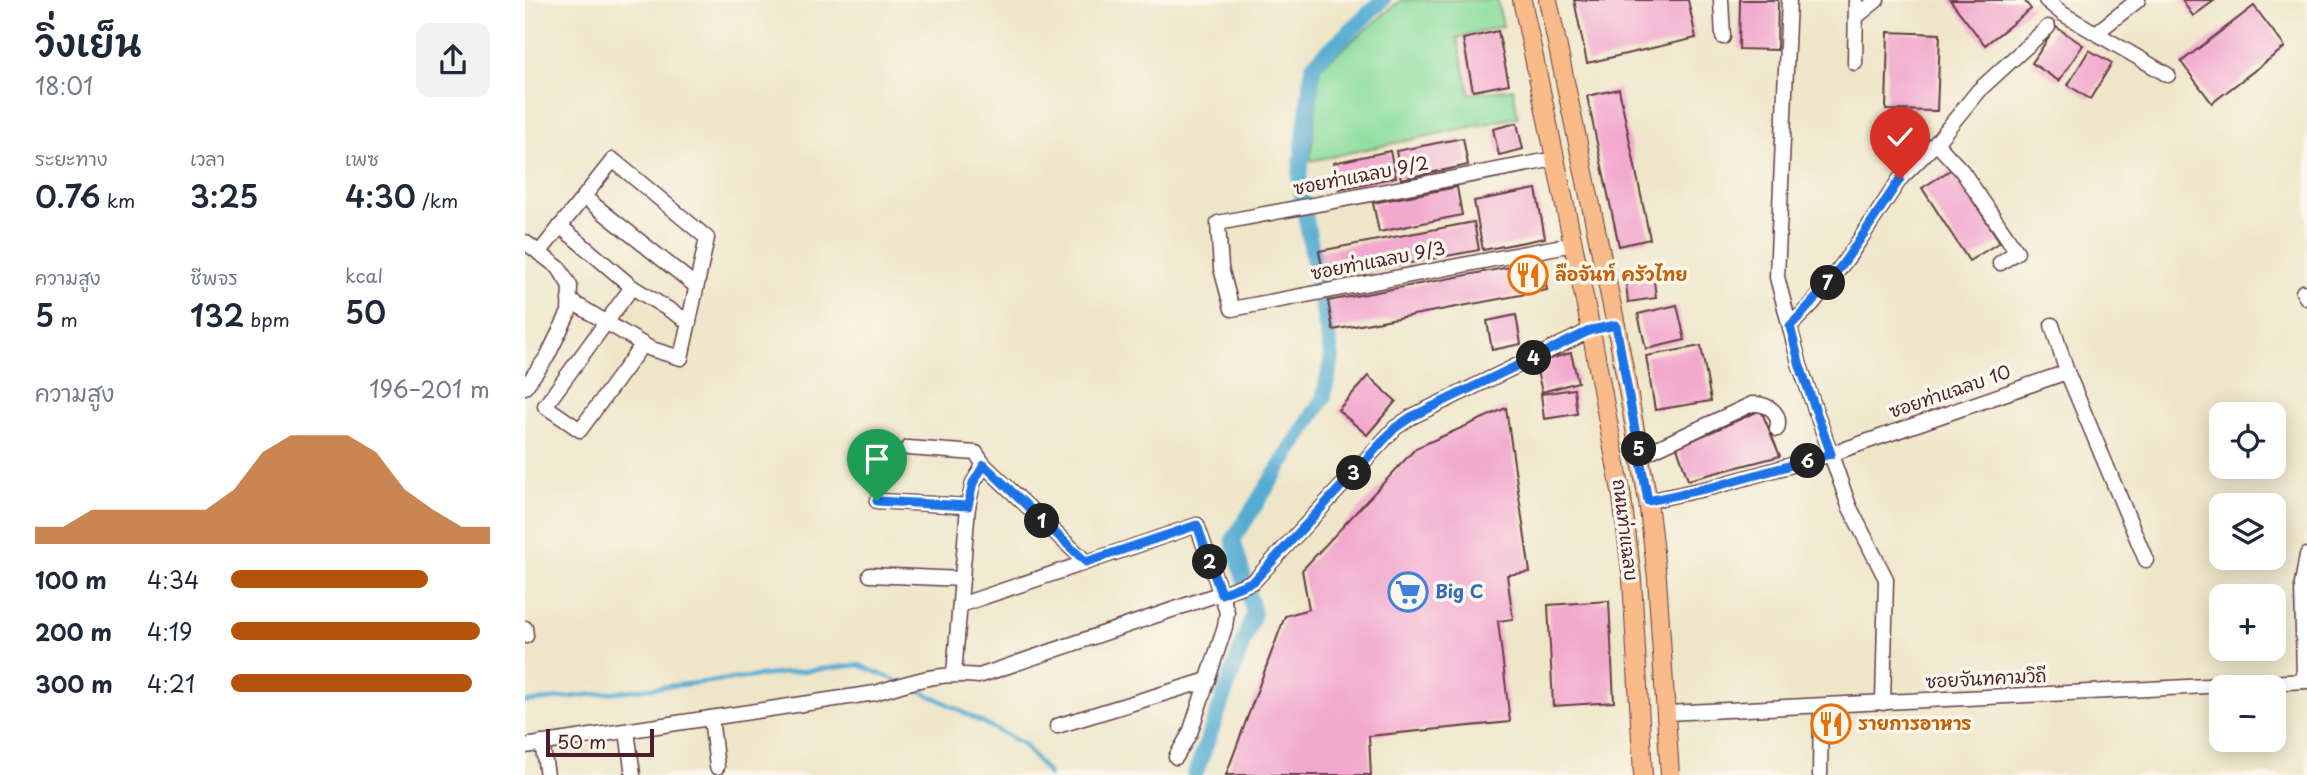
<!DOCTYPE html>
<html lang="th">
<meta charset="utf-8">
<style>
:root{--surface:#fff;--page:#f2f2f3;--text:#1f2937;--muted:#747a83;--accent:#b45309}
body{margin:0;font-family:"Playpen Sans","Playpen Sans Thai",sans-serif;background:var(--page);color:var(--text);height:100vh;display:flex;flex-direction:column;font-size:26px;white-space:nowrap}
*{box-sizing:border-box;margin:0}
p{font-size:23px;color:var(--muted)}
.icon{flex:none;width:38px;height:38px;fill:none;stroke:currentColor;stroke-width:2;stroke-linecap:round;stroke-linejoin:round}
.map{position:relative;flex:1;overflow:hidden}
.details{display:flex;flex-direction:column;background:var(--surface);width:525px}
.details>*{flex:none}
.controls{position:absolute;left:1684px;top:402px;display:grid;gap:14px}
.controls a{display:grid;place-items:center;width:77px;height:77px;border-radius:14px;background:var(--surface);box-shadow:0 4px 18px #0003;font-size:35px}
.scale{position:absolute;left:21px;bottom:18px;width:108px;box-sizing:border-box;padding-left:7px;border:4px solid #4a1f2b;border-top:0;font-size:19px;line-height:24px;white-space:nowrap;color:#4a1f2b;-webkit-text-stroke:5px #fbf7ec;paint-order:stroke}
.pin{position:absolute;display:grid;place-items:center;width:60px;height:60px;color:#fff;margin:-72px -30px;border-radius:50% 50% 50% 0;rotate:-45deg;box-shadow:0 0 7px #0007}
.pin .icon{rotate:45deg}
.km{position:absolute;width:35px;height:35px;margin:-18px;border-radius:50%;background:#222;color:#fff;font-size:19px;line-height:35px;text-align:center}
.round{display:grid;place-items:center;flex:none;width:74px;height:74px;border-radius:14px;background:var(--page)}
.overview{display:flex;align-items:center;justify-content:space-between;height:119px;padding:0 35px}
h1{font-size:38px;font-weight:600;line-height:52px}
.stats{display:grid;grid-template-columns:repeat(3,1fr);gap:10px;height:119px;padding:7px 35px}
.stats div{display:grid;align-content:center}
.stats b{font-size:30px;font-weight:600}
.stats small{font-size:19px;font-weight:400}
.stats p{font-size:19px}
.chart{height:196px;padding:14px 35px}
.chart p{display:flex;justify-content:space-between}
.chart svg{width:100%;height:126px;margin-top:7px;fill:var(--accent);opacity:.7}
ul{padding:0 35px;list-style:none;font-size:23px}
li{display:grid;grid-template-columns:112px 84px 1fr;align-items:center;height:52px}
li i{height:18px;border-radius:9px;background:var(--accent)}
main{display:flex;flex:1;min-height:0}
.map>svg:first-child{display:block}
</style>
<main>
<section class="details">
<div class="overview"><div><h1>วิ่งเย็น</h1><p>18:01</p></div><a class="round"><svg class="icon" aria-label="share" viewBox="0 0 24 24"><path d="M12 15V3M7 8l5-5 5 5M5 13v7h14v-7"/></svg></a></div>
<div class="stats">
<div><p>ระยะทาง</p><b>0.76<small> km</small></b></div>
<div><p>เวลา</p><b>3:25</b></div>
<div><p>เพซ</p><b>4:30<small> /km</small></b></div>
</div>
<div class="stats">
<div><p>ความสูง</p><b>5<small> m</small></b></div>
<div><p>ชีพจร</p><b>132<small> bpm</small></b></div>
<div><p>kcal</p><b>50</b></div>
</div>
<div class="chart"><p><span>ความสูง</span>196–201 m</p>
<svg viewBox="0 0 160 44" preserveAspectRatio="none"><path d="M0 44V38L10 38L20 32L30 32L40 32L50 32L60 32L70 25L80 12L90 6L100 6L110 6L120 12L130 25L140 32L150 38L160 38V44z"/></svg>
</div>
<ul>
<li><b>100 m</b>4:34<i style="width:76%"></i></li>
<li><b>200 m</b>4:19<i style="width:96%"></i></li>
<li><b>300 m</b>4:21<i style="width:93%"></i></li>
</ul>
</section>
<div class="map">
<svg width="1782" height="775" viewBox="0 0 1782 775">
<rect width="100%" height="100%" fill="#fbf7ec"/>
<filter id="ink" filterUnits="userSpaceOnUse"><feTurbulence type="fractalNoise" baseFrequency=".0143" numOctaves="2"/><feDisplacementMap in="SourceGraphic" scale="14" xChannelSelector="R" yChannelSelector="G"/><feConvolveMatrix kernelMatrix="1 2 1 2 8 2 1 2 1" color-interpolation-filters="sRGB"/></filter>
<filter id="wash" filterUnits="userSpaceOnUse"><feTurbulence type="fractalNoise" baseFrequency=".00686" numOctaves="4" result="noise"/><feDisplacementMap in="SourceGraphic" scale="28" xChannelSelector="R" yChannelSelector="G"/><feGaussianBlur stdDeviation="1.57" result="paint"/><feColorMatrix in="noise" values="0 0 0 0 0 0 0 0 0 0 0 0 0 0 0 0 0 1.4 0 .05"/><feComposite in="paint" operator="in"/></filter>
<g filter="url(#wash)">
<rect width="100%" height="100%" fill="#efe6c9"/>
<path fill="#8add9e" stroke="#6a7e64" stroke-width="2" d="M876 0H972L978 26 932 38 945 94 988 89 993 117 785 161 795 68Z"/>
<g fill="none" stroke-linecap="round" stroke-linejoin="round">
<g stroke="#54acd1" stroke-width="4.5">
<path d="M386 687 415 700 498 744 524 775"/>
<path d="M0 702 334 665 372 681"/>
</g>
<path stroke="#54acd1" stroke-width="16" d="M670 775 729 613 708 540 798 399 807 358 774 182 788 65 858 0"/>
</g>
<g id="blocks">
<g fill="#f2a9ce">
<path d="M1049 0H1163L1171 38 1062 63Z"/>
<path d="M1215 0H1253L1252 50 1214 49Z"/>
<path d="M1425 0H1499L1506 9 1460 45Z"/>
<path d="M1657 0H1690L1668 16Z"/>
<path d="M1729 6 1760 47 1687 103 1656 62Z"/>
<path d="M1531 27 1558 45 1534 81 1507 63Z"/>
<path d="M973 31 984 84 948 91 938 39Z"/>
<path d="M1363 32 1415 34 1412 111 1361 110Z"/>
<path d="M1564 50 1587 63 1565 99 1543 85Z"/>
<path d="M1094 89 1125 239 1094 246 1062 96Z"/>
<path d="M992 123 998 149 974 155 968 129Z"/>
<path d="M938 138 943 165 876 179 871 151Z"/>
<path d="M865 151 871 177 814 189 808 163Z"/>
<path d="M1427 169 1475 242 1444 261 1397 188Z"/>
<path d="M932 187 937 215 854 232 848 203Z"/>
<path d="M1011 189 1020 238 958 250 949 201Z"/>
<path d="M949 222 954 250 799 279 794 251Z"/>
<path d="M1017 261 1022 290 808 330 803 301Z"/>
<path d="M1128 271 1131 298 1103 302 1100 274Z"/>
<path d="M1152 305 1160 340 1121 349 1113 314Z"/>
<path d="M991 315 996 344 967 350 962 321Z"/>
<path d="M1176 346 1186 401 1130 410 1121 356Z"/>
<path d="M1046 353 1053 382 1017 392 1010 363Z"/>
<path d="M843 376 871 401 842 435 813 410Z"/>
<path d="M1049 389 1052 414 1019 419 1016 394Z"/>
<path d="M981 408 1005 572 982 575 988 619 973 621 985 722 844 736 846 775H701L760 616 784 609 777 570 891 448Z"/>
<path d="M1236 410 1255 456 1163 480 1152 447Z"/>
<path d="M1084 601 1089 702 1028 706 1023 605Z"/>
</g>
</g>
</g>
<g filter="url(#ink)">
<use href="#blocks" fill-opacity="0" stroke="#633d43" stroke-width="2"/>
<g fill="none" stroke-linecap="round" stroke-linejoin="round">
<g stroke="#633d43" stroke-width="17">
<g id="minor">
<path d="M1196 0 1198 37"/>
<path d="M1264 0 1252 277 1275 366 1324 506 1361 579 1358 703"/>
<path d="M1521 0 1538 14 1643 75"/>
<path d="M1331 17 1352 0"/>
<path d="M1571 33 1613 0"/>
<path d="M1330 63 1331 0"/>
<path d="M1411 143 1437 171 1492 252 1475 263"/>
<path d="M1030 159 693 223 696 268 707 309 1048 244"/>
<path d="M59 197 171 286"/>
<path d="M35 226 107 287 20 406 55 430 118 344"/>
<path d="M0 242 34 268 45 286 44 312 22 357 0 387"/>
<path d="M14 253 88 160 182 238 156 358 126 349 44 300"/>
<path d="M107 287 164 322"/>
<path d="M1778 292 1782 298"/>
<path d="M1527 325 1542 372"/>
<path d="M1265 326 1288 303 1324 256 1375 179 1411 143 1453 91 1523 27"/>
<path d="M383 448 451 453 459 465"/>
<path d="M1115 456 1227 404C1242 403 1257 412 1252 429"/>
<path d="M352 501 443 506"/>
<path d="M1123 501 1188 487 1306 454 1542 372 1621 560"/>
<path d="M345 575 437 579"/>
<path d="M435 605 672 525 702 612 700 627 665 733 651 757"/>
<path d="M0 628 1 636"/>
<path d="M429 674 443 506 448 483 459 465 561 562"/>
<path d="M1779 681 1777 584 1782 555"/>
<path d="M1142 713 1782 681"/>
<path d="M186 718 192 767"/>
<path d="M532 726 683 680"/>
<path d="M102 731 108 775"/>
<path d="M17 743 22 775"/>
<path d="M0 746 350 693C389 681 412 672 454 676L711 588 729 581 870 428 886 417 1066 330"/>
<path d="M1295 775 1296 706"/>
</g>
</g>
<g stroke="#633d43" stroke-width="20">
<g id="major">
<path d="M997 0 1066 330 1097 497 1107 579 1118 775"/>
<path d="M1023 0 1091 325 1123 501 1132 578 1145 775"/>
</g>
</g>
<use href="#minor" stroke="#fff" stroke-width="14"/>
<use href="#major" stroke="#fabb8b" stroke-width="18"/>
</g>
</g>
<g fill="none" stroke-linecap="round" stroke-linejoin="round" filter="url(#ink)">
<g stroke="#fff" stroke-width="14">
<path id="route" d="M352 501 443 506 448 483 459 465 561 562 672 525 696 594 729 581 870 428 886 417 1066 330 1091 325 1123 501 1188 487 1306 454 1275 366 1265 326C1309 283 1341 230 1375 179"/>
</g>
<use href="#route" stroke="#1a73e8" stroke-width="9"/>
</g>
<defs>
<g id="restaurant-ring" transform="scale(2.0125)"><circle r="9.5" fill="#fbf7ec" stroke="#e8710a" stroke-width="1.5"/><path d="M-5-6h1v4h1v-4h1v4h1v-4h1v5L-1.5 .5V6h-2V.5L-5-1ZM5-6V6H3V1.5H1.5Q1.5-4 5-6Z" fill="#e8710a"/></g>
<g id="supermarket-ring" transform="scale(2.0125)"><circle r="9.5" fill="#fbf7ec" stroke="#3f7fe0" stroke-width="1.5"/><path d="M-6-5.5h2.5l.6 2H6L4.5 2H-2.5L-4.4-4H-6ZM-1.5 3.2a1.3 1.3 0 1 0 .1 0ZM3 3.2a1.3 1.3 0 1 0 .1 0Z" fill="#3f7fe0"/></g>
</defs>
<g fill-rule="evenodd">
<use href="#restaurant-ring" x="1003" y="275"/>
<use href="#supermarket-ring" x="883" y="592"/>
<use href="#restaurant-ring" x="1306" y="724"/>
</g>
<g text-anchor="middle" stroke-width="7" stroke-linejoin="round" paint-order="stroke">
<g font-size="18" fill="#4a1f2b" stroke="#fbf7ec">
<text transform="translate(836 176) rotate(-11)" y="6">ซอยท่าแฉลบ 9/2</text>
<text transform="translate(853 261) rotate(-11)" y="6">ซอยท่าแฉลบ 9/3</text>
<text transform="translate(1425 392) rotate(-19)" y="6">ซอยท่าแฉลบ 10</text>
<text transform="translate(1100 530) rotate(83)" y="6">ถนนท่าแฉลบ</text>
<text transform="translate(1461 679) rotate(-3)" y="6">ซอยจันทคามวิถี</text>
</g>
<g font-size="18" font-weight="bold" fill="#c56008" stroke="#fbf7ec" text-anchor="start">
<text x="1030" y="281">ลือจันท์ ครัวไทย</text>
<text x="1333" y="730">รายการอาหาร</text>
</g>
<g font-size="18" font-weight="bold" fill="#366cbe" stroke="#fbf7ec" text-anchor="start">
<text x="910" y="598">Big C</text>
</g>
</g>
</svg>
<div class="controls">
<a><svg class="icon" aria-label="locate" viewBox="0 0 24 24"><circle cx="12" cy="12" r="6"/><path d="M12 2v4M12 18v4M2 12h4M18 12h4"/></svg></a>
<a><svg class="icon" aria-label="layers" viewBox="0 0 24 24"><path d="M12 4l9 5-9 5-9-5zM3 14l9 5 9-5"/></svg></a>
<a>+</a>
<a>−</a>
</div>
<div class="scale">50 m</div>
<div class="pin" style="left:352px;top:501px;background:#1e9e55"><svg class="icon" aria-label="arrive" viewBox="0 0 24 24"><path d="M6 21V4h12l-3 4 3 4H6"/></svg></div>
<div class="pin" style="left:1375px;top:179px;background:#d93025"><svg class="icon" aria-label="check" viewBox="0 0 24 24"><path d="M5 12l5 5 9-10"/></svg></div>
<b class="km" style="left:517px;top:521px">1</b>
<b class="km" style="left:685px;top:562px">2</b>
<b class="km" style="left:829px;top:473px">3</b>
<b class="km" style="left:1009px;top:358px">4</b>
<b class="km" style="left:1114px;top:449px">5</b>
<b class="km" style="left:1283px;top:461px">6</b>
<b class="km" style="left:1303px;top:283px">7</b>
</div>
</main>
